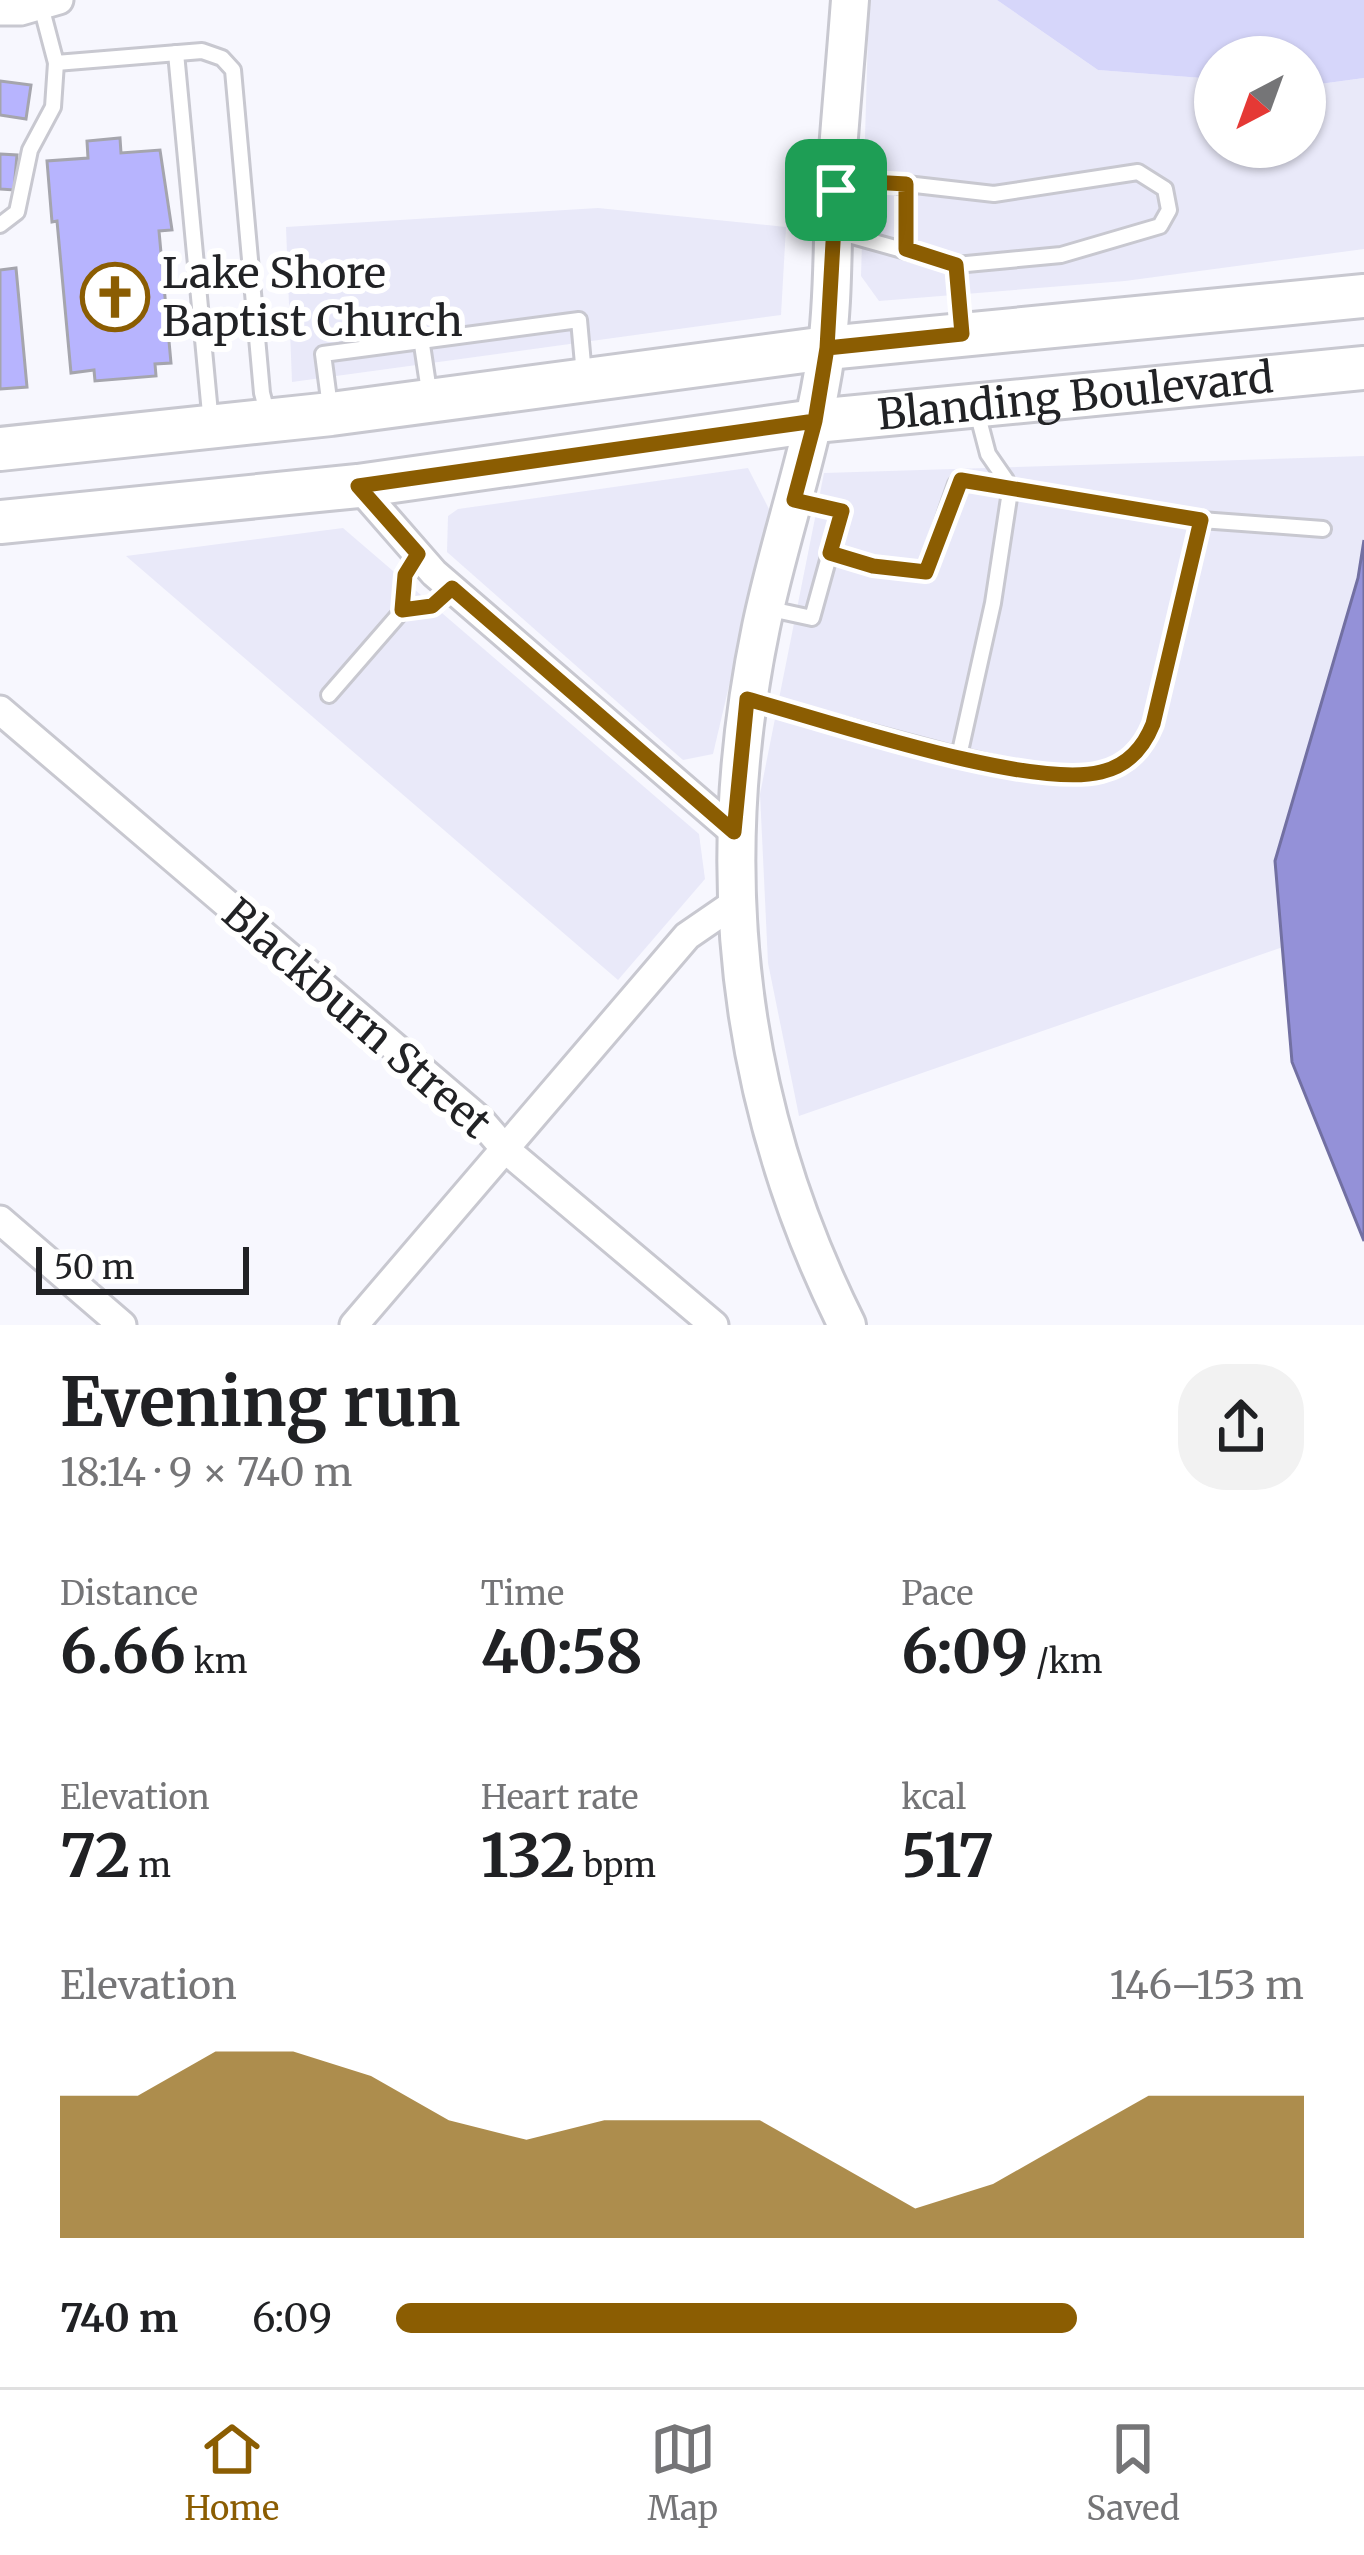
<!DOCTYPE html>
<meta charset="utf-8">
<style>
:root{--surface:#fff;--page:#f2f2f2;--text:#202124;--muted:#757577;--line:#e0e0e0;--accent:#8b5d02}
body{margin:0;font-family:Merriweather,serif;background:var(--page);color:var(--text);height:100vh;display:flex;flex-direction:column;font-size:45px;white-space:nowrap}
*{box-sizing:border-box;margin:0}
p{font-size:39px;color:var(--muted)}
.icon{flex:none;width:66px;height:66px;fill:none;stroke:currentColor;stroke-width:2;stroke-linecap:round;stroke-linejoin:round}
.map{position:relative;height:1325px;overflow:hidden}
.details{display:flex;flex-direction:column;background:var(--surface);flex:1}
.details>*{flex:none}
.needle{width:78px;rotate:221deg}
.buttons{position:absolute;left:1194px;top:36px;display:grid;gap:24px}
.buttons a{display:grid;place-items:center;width:132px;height:132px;border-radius:50%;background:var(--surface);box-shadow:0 3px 9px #0004;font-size:60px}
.scale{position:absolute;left:36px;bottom:30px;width:213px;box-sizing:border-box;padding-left:12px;border:6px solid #212225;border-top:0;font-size:33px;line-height:42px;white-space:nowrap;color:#212225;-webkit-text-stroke:9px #fff;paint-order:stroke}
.pin{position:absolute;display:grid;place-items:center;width:102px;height:102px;color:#fff;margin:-51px;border-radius:24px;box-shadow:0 6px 18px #0006}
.round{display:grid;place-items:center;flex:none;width:126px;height:126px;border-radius:48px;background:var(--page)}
.summary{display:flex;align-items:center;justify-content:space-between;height:204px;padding:0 60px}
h1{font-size:66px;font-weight:700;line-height:90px}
.stats{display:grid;grid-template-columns:repeat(3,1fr);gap:18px;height:204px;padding:12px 60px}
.stats div{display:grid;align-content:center}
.stats b{font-size:60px;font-weight:700}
.stats small{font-size:33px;font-weight:400}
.stats p{font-size:33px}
.chart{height:336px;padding:24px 60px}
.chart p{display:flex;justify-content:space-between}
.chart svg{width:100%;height:216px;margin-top:12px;fill:var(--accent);opacity:.7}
ul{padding:0 60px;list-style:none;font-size:39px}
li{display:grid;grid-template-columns:192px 144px 1fr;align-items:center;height:90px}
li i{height:30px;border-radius:15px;background:var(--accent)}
.menu{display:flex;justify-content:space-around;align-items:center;height:168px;border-top:3px solid var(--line);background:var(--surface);font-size:33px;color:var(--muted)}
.menu a{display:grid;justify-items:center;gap:6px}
.menu .on{color:var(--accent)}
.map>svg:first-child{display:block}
</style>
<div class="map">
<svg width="1364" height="1325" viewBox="0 0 1364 1325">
<rect width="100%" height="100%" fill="#f7f7fe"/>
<g fill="#e9e9f9">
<path d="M869 0H997L1098 70 1215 79V147H1305V86L1364 78V249L1125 281 879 301 861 276Z"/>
<path d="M598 208 786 227 781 315 292 382 286 227Z"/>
<path d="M1364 456V540L1358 578 1275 861 1283 947 799 1116 768 963 760 794 824 473Z"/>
<path d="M748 468 770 511 713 754 683 760 447 552 448 516 458 509Z"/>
<path d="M343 528 699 834 705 879 618 980 126 556Z"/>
</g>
<path fill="#d6d6fa" d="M997 0H1364V78L1305 86V57H1215V79L1098 70Z"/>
<path fill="#9491d8" stroke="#7270a2" stroke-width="3" d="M1364 540V1241L1292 1062 1275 861 1358 578Z"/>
<g fill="#b7b4fe" stroke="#a5a5ad" stroke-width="3">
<path d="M0 81 31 85 26 119 0 115Z"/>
<path d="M120 138 121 153 160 150 172 230 159 231 171 363 155 364 156 376 95 381 94 370 71 373 57 221 52 222 47 161 88 158 87 141Z"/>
<path d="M0 154 17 155 14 190 0 189Z"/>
<path d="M16 268 27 387 0 389V270Z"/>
</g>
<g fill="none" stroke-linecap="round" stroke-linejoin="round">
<g stroke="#c8c8d0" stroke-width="20">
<g id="lane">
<path d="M41 6 56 63 202 51 222 58 233 70 262 393 268 416"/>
<path d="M176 53 211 424"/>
<path d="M906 184V249"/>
<path d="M0 225 17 212 30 150 53 107 56 63"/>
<path d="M838 232 956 265 1061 255 1160 226 1169 210 1165 189 1138 172 994 194 889 182 839 180"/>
<path d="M956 265 962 332"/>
<path d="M421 338 430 398"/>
<path d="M330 407 323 354 579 320 584 375"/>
<path d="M795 501 842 511 830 553"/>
<path d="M1201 520 1323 529"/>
<path d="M418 554 405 575 402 611 432 606 452 588"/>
<path d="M766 608 812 618 830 553 873 566 926 571 956 484 961 480 1201 520 1153 724C1120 804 1023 769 959 756"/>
<path d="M329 695 402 611"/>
<path d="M752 701 959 756 993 603 1009 498 1006 480 988 454 977 412"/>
</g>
</g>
<g stroke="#c8c8d0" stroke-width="33">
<g id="street">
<path d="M0 11H21L59 0"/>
<path d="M358 486 434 573 734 832"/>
<path d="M0 710 480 1120 505 1149 714 1325"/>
<path d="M0 1220 122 1325"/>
<path d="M354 1325 687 936 735 903"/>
</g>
</g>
<g stroke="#c8c8d0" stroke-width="42">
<path id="secondary" d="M847 1325C736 1103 711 869 761 627 780 535 813 447 826 353 833 306 832 256 834 208 838 139 845 69 850 0"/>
</g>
<g stroke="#c8c8d0" stroke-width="48">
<g id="primary">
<path d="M0 449 331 414 827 348 1364 296"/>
<path id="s1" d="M0 522 358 486 815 421 1364 368"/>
</g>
</g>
<use href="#lane" stroke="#fff" stroke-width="14"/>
<use href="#street" stroke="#fff" stroke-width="27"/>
<use href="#secondary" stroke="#fff" stroke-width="36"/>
<use href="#primary" stroke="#fff" stroke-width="42"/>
</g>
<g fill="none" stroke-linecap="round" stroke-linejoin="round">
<g stroke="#fff" stroke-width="24">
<path id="route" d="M836 190 827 348 815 421 358 486 418 554 405 575 402 610 432 606 452 588 734 832 747 699C825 720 1030 790 1101 772 1127 766 1143 749 1153 724L1201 520 961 480 926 572 873 566 830 553 842 511 794 500 815 421 827 348 962 334 956 265 906 249V184L836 180V190"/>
</g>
<use href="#route" stroke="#8b5d02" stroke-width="15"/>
</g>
<defs>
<g id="church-ring" transform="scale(3.45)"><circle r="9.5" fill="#fff" stroke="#8b5d02" stroke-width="1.5"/><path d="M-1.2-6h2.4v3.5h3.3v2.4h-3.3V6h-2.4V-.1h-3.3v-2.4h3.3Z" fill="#8b5d02"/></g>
</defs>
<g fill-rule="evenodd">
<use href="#church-ring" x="115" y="297"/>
</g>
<g text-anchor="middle" stroke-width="12" stroke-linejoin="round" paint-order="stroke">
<g font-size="42" fill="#212225" stroke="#fff" text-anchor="start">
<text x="162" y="288">Lake Shore<tspan x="162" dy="48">Baptist Church</tspan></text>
</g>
<g font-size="42" fill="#212225" stroke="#fff">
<text dy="15" stroke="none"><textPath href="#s1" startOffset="1083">Blanding Boulevard</textPath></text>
<text transform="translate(357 1018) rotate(41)" y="15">Blackburn Street</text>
</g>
</g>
</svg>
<div class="buttons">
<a><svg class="needle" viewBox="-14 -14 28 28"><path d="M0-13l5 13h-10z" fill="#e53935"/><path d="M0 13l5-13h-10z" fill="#757577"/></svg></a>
</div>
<div class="scale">50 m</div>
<div class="pin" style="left:836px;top:190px;background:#1e9e55"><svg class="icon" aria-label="arrive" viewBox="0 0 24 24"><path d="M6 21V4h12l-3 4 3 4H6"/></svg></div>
</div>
<section class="details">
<div class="summary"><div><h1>Evening run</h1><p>18:14 · 9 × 740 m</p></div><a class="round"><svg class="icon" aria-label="share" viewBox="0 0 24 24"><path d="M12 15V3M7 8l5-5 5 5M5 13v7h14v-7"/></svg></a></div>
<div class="stats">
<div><p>Distance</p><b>6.66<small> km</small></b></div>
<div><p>Time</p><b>40:58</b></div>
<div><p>Pace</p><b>6:09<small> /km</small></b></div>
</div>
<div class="stats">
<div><p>Elevation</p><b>72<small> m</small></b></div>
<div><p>Heart rate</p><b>132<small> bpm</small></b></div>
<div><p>kcal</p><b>517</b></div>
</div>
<div class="chart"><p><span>Elevation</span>146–153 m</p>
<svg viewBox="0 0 160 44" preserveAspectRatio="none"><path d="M0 44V15L10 15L20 6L30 6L40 11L50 20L60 24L70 20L80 20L90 20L100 29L110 38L120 33L130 24L140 15L150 15L160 15V44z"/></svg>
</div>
<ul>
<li><b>740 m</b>6:09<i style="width:75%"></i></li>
</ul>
</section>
<nav class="menu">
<a class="on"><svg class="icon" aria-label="home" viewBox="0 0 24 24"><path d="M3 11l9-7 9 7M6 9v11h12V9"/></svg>Home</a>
<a><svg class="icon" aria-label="map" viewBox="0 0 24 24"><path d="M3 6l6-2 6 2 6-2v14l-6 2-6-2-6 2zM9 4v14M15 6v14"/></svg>Map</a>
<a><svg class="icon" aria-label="saved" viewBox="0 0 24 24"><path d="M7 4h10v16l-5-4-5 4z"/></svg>Saved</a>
</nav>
